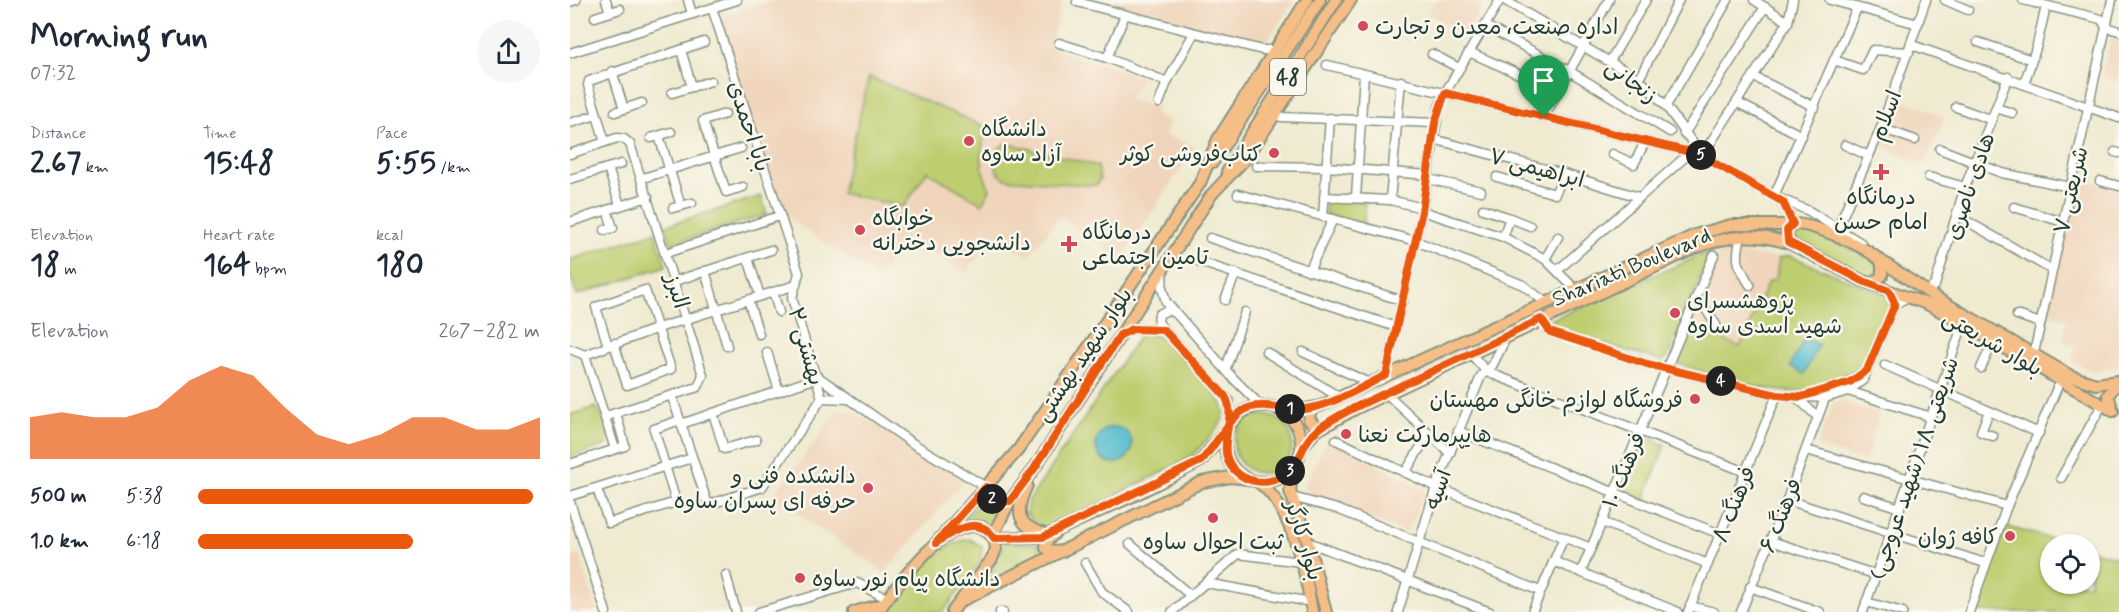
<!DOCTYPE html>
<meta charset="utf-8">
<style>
:root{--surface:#fff;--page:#f6f6f7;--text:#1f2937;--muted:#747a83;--accent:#ea580c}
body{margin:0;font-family:Mynerve,"Playpen Sans Arabic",sans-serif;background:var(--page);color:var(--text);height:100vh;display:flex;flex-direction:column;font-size:22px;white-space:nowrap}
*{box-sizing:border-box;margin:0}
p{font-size:20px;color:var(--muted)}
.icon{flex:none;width:33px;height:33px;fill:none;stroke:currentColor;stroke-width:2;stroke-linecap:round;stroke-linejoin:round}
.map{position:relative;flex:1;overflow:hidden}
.drawer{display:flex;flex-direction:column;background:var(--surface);width:570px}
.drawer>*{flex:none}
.buttons{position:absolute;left:1470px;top:534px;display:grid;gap:12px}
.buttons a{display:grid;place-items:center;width:60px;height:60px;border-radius:50%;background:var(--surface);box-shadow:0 2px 4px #0004;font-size:30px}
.pin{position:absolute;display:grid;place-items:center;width:51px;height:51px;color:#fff;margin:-62px -26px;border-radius:50% 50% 50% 0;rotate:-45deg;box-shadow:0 0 6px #0007}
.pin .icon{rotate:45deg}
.km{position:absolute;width:30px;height:30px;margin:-15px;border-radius:50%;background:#222;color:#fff;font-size:16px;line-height:30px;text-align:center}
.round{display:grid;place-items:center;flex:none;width:63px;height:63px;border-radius:32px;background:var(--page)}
.head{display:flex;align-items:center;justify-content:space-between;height:102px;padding:0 30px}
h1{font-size:33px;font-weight:800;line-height:45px}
.metrics{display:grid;grid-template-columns:repeat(3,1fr);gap:9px;height:102px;padding:6px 30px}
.metrics div{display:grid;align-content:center}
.metrics b{font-size:30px;font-weight:800}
.metrics small{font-size:16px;font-weight:400}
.metrics p{font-size:16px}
.chart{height:168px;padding:12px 30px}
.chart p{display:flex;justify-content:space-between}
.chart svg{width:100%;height:108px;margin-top:6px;fill:var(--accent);opacity:.7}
ul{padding:0 30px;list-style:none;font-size:20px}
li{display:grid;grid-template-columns:96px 72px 1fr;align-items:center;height:45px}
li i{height:15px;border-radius:8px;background:var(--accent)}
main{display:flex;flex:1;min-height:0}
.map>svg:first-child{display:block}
</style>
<main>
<section class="drawer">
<div class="head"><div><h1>Morning run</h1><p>07:32</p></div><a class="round"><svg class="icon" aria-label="share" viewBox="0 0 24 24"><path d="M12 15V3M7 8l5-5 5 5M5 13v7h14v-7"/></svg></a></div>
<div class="metrics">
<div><p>Distance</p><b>2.67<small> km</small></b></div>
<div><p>Time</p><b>15:48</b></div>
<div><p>Pace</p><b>5:55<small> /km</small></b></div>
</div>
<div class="metrics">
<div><p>Elevation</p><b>18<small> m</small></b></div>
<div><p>Heart rate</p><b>164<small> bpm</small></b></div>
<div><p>kcal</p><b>180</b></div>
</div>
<div class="chart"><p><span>Elevation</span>267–282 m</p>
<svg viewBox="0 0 160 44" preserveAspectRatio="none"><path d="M0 44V27L10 25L20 27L30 27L40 23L50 12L60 6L70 10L80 23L90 34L100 38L110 34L120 27L130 27L140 32L150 32L160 27V44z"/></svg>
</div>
<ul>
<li><b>500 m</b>5:38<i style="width:98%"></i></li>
<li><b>1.0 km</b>6:18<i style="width:63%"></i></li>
</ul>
</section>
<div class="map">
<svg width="1549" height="612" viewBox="0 0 1549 612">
<rect width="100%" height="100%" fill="#fbf7ec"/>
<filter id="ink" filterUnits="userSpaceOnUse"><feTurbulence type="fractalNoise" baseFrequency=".0167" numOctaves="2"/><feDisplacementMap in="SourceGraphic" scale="12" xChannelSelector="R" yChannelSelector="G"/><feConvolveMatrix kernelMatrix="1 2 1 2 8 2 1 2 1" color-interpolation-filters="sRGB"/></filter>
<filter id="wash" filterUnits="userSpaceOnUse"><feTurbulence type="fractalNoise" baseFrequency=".008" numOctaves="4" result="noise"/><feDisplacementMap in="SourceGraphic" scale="24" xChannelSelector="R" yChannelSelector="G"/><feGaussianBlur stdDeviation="1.35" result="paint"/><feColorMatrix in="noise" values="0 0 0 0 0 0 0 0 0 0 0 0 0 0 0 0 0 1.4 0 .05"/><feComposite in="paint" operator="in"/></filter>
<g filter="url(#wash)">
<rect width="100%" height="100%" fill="#efead0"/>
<g fill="#f0d5bc">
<path d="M203 0H492L480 48 571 77 559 100 588 108 585 114 600 123 595 135 625 147 551 259 490 216 459 256 424 235 396 273 338 235 308 279 209 212 150 22 152 17Z"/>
<path d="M515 0H724L696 43H689Z"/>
<path d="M866 0H888L896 5 900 0 912 7 895 35 858 13Z"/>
<path d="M1543 33 1549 34V83L1531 76Z"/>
<path d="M1329 98 1375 117 1354 165 1308 145Z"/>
<path d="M1508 178 1549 189V367L1524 371 1503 362 1504 346 1492 343 1496 319 1476 314Z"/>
<path d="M1149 251 1209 258 1206 279 1170 348 1119 326Z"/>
<path d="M1271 401 1309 413 1296 462 1247 446 1263 404Z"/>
<path d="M274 410 284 411 395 479 315 573 201 496 223 472 265 413Z"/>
<path d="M758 439 856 490 836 533 742 495 735 485Z"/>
<path d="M10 555 26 612H0V558Z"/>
</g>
<g fill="#becd6f" stroke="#6e8552" stroke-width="1.5">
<path d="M299 77 416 127C411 150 408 168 420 189L412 204 357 171 334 207 271 193Z"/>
<path d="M437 143 528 166 530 179 526 185H517L435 179 428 173 424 161 430 147Z"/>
<path d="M191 196 197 214 101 244 95 226Z"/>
<path d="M757 200 795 202 794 224 755 214Z"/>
<path d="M1225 228 1257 237 1305 261 1308 265 1306 276 1298 278 1224 240 1221 232Z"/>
<path d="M85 232 96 266 7 295 0 274V260Z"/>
<path d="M1136 253 1139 256 1098 356 1093 361 982 329 980 320Z"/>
<path d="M1220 256 1316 295 1321 306 1292 371C1237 415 1161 378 1102 362L1119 326 1170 347 1198 282 1206 279 1209 258Z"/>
<path d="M570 335H586C602 350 657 394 654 415 652 427 625 453 615 461L479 528 467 527 456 513 458 502Z"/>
<path d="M26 407C33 417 42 433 37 445L0 457V415Z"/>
<circle cx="693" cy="444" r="29"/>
<path d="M1070 435 1095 445 1074 501 1049 491Z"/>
<path d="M416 497 421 504 431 506 422 527 411 521 391 522Z"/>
<path d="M1435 526 1500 544H1480V584H1520V550L1549 558V612H1405Z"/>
<path d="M400 539 412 547 411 562 373 612H317C340 586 364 543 400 539Z"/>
<path d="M435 542 469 544V549L476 555 422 578 419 577Z"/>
</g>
<g fill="#50b9cd" stroke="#387b80" stroke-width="1.5">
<path d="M1235 338 1249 345 1234 374 1220 366Z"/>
<circle cx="544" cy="445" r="18"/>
</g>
</g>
<g filter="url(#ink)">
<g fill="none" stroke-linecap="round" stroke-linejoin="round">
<g stroke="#879482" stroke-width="11">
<g id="minor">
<path d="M36 0 40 12"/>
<path d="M118 0 122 14"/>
<path d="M934 0 1069 79 1096 106 1132 156 1213 202 1223 224"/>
<path d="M1184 0 1218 22"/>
<path d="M1260 0 1348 24"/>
<path d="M1375 0 1398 10"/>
<path d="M1453 0 1531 19 1536 27"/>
<path d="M0 2 6 0"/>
<path d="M507 2 692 50H705"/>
<path d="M142 8 229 273 222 298 252 398 278 399"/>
<path d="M25 17 50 9"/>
<path d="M916 26 999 71 1100 132"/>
<path d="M1536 27 1549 31"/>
<path d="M1408 42 1462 60"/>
<path d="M489 43 537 58 597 82"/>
<path d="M1342 45 1549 118"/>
<path d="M111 50 122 87"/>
<path d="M899 52 987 91"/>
<path d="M0 53 167 0"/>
<path d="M862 54 889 68"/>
<path d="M537 58 555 15"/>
<path d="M1264 60 1293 70 1303 50 1339 52"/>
<path d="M1040 61 1076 0"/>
<path d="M757 65 1116 151"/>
<path d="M42 71 54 109"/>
<path d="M1184 77 1245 107"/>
<path d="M1069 79 1109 0"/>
<path d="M1454 84 1467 45 1476 6"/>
<path d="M102 93 141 81"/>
<path d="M589 103 597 82 624 33"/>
<path d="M1168 103 1232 136"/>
<path d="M1096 106 1158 0"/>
<path d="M1386 107 1422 120"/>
<path d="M1426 108 1442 113"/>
<path d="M45 112 72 103"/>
<path d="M155 114 133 121 156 192 173 187"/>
<path d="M711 117 865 123"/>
<path d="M974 117 1039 0"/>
<path d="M0 123 27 115"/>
<path d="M1311 128 1345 140"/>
<path d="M1114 134 1195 7"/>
<path d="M89 136 111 206"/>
<path d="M81 138 101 132"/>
<path d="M863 139 994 174 1069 197"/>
<path d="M35 142 18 85 19 81 134 42"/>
<path d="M1275 145 1299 156"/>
<path d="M1370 149 1432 173 1500 187"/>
<path d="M1545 152 1549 153"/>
<path d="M0 154 47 138 54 139 60 144 133 375 128 387 36 416"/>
<path d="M1042 154 1064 164 1075 142"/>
<path d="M1132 156 1218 22 1223 0"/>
<path d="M686 166 756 167 858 175"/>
<path d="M38 168 50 205"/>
<path d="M927 177 985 194 994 174"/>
<path d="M1359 177 1395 187"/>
<path d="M73 178 171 148"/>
<path d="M0 179 51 164"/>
<path d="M858 179 911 191"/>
<path d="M1530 181 1549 186"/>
<path d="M668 194 846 241 953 285 975 302"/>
<path d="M1204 196 1287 8"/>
<path d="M754 197 820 200 853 208"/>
<path d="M786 197 794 74"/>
<path d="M1211 199 1239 211 1291 243"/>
<path d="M820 200 831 81"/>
<path d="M1444 207 1493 222"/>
<path d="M103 208 122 203"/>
<path d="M913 209 940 218"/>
<path d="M852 211 933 237 975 259 1005 289"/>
<path d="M1388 216 1482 270"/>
<path d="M753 217 760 118"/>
<path d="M0 222 78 197"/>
<path d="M1268 227 1311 128 1356 0"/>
<path d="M35 230 43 228 37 210"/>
<path d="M1171 236C1165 260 1167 264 1180 285"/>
<path d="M933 237 940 218 960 226"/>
<path d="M640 238 833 301"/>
<path d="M96 253 209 216"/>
<path d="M178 258 190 296"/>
<path d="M975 259 988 237"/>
<path d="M630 262 826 327"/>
<path d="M593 270 592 288 596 302 662 377 691 406"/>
<path d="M988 270 1114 158 1116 151 1120 150"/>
<path d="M135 271 157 346"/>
<path d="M739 271 763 219"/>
<path d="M105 281 201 250"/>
<path d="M1357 291 1365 285 1395 187 1438 77"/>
<path d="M203 292 209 312"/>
<path d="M178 300 189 334"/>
<path d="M655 300 666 273"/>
<path d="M1126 300H1130L1146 325"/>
<path d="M1447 315 1470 323"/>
<path d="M971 319 980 332 1077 364 1207 395 1255 398 1278 391 1293 380 1325 304 1338 297"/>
<path d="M594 330 588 322 589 314 598 310 604 313"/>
<path d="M550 334 563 329 594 330 655 396 659 401V425"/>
<path d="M38 346 26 307 75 290 101 369 57 385 44 343"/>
<path d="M0 349 15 355 88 328 226 285"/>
<path d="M197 352 209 391"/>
<path d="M696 352 769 397"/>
<path d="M733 352 799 383"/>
<path d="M1464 353 1542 0"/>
<path d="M901 354 917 372 1176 472"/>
<path d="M15 355 45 449"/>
<path d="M1315 365 1469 433"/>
<path d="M656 368 675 312"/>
<path d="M1411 368 1423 342"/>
<path d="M816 375 852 211 869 107 875 93 930 0"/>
<path d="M247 376 342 443 416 487"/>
<path d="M1278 391 1361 417"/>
<path d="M816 393 880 453"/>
<path d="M1240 395 1274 384 1294 372"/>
<path d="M102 396 138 505 192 487 252 398"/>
<path d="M1226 397 1248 417"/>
<path d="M1419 411 1411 432 1423 436"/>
<path d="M143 413 154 449 186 440"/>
<path d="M111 424 247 378"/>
<path d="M888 431 1150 534"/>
<path d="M766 440 866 487 1021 548"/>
<path d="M1236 450 1437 506"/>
<path d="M0 464 55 446 46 413"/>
<path d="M835 473 859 433"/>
<path d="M1491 478 1532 405"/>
<path d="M27 489 39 523 106 502 84 429 110 420"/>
<path d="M0 496 122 458"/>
<path d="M1293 496 1330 508"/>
<path d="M722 497 767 509 970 591"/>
<path d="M1217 500 1415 563"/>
<path d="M0 502 36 612"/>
<path d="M1032 522 1138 564"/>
<path d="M1201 541 1307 575"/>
<path d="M738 542 920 612"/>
<path d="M560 544 620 595"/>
<path d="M983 561 1108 612"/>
<path d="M515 563 532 592 559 612"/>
<path d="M1011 572 1144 255"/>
<path d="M156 575 166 612"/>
<path d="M636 583 741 602"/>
<path d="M1180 587 1250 612"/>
<path d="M1296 602 1333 612"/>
<path d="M1120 606 1144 612"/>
<path d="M189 612 287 583 318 599"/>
<path d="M430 612H433"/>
<path d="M602 612 668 554 731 562"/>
<path d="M828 612 866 487 911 376 922 366 937 336"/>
<path d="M962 612 994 537"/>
<path d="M1118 612 1207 395"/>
<path d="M1171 612 1217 500 1255 398"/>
<path d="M1293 612 1393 324"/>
<path d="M1399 612 1437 506 1487 388"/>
</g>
</g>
<g stroke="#879482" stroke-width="14">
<g id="major">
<path d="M643 162 750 0"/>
<path d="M657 172 766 0"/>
<path d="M1223 224C1242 223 1301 248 1312 263V276L1302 283 1293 281 1221 244 1216 234Z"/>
<path d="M1310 260 1365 297 1501 376 1526 384 1548 381"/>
<path d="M1298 283 1357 304 1378 315 1543 411"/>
<circle cx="693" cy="444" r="38"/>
<path d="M741 408 739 420 749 429"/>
<path d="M707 409H735L750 406 1125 235 1161 225H1222"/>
<path d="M1543 411 1538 395 1549 381"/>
<path d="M731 448 746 431 787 408 1123 249C1157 235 1186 232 1221 244"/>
<path d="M723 468 720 491 738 542 756 612"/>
<path d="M688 482C721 505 736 573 742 612"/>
<path d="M457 485C445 511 446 526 475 534"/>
<path d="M416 487C419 500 428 503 440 501"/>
<path d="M484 534 476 542V548L483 552 493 551"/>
<path d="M423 535 440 501 464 469 623 223 642 194 677 157 781 0"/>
<path d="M424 538 473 537 563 496 631 461 657 429"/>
<path d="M366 543 448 450 477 408 630 183 648 139 737 0"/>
<path d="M391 601 632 482 660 477 678 479"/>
<path d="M284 612 313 604"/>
<path d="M307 612C329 585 372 518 412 527L424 538 426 549 422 559 382 612"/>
</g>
</g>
<use href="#minor" stroke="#fff" stroke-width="8"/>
<use href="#major" stroke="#f6be87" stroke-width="10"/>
</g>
</g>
<g fill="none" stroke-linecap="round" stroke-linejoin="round" filter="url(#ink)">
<g stroke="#fff" stroke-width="12">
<path id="route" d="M974 117 875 93 865 123 852 211 816 375C794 386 759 407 735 409 716 411 694 401 676 409 659 417 645 447 631 461L473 537 424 538C409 514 383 531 366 543L416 487C419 500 427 503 440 501L464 469 550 335 563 329 594 330 655 396C670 421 639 453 670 475 688 487 714 483 726 463 733 451 735 440 747 430 771 412 801 400 828 387 876 365 924 342 971 319L980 332 1077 364 1207 395 1231 397 1280 382 1297 370 1325 304 1319 291 1293 281 1218 242 1217 230 1223 224 1213 202 1132 156 1124 148 1116 151 974 117"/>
</g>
<use href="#route" stroke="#ea580c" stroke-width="8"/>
</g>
<g fill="#d1495b" stroke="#fbf7ec" stroke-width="2">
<circle cx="793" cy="26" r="6"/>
<circle cx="399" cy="141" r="6"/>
<circle cx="704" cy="153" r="6"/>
<path d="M1308 163h6v6h6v6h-6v6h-6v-6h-6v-6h6z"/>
<circle cx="290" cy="230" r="6"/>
<path d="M496 235h6v6h6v6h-6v6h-6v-6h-6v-6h6z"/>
<circle cx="1105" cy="313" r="6"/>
<circle cx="1125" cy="399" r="6"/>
<circle cx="776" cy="434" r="6"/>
<circle cx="298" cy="488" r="6"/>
<circle cx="643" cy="518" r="6"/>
<circle cx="1440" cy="536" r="6"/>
<circle cx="230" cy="578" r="6"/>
</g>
<g text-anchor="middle" stroke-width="5" stroke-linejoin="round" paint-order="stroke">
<rect fill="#fbf7ec" stroke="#61756b" stroke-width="1.5" x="700" y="59" width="36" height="36" rx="4.5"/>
<g font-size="21" font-weight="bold" fill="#1f3d34">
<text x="718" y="84">48</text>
</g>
<g font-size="22" fill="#1f3d34" stroke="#fbf7ec" text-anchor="start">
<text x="805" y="34">اداره صنعت، معدن و تجارت</text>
<text x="411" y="136">دانشگاه<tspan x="411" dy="25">آزاد ساوه</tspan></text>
<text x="692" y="161" text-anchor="end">کتاب‌فروشی کوثر</text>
<text x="1311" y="204" text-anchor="middle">درمانگاه<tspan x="1311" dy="25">امام حسن</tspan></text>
<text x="302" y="225">خوابگاه<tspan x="302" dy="25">دانشجویی دخترانه</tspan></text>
<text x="512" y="239">درمانگاه<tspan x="512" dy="25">تامین اجتماعی</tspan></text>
<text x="1117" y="308">پژوهشسرای<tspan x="1117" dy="25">شهید اسدی ساوه</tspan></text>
<text x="1113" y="407" text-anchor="end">فروشگاه لوازم خانگی مهستان</text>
<text x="788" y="442">هایپرمارکت نعنا</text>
<text x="286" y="483" text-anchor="end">دانشکده فنی و<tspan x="286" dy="25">حرفه ای پسران ساوه</tspan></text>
<text x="1428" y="544" text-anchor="end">کافه ژوان</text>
<text x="643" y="549" text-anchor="middle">ثبت احوال ساوه</text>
<text x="242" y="586">دانشگاه پیام نور ساوه</text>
</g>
<g font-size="22" fill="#1f3d34" stroke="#fbf7ec">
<text transform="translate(1062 80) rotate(37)" y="8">زنجانی</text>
<text transform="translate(1315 115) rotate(-69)" y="8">اسلام</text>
<text transform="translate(180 126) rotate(72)" y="8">بابا احمدی</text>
<text transform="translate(967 167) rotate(15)" y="8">ابراهیمی ۷</text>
<text transform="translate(1399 186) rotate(-71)" y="8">هادی ناصری</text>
<text transform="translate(1500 190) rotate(-77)" y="8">شریعتی ۷</text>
<text transform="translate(1061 266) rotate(-23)" y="8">Shariati Boulevard</text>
<text transform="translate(108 291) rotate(73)" y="8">البرز</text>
<text transform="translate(1423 342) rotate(30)" y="8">بلوار شریعتی</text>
<text transform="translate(237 346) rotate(74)" y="8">بهشتی ۲</text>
<text transform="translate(513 354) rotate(-56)" y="8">بلوار شهید بهشتی</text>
<text transform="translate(1343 468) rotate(-71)" y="8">شریعتی ۱۸ (شهید عروجی)</text>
<text transform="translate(1053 470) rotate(-68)" y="8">فرهنگ ۱۰</text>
<text transform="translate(867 489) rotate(-71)" y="8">آسیه</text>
<text transform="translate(1163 504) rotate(-68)" y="8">فرهنگ ۸</text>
<text transform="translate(1210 515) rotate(-68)" y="8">فرهنگ ۶</text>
<text transform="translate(735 540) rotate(73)" y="8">بلوار کارگر</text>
</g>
</g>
</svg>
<div class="buttons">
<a><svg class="icon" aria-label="locate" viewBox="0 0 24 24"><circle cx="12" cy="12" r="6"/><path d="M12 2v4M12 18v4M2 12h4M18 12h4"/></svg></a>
</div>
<div class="pin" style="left:974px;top:117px;background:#1e9e55"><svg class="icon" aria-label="arrive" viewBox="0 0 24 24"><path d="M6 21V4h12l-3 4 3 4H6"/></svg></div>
<b class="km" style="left:720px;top:409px">1</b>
<b class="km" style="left:422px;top:499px">2</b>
<b class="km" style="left:720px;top:471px">3</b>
<b class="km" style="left:1151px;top:381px">4</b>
<b class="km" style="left:1131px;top:155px">5</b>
</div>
</main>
